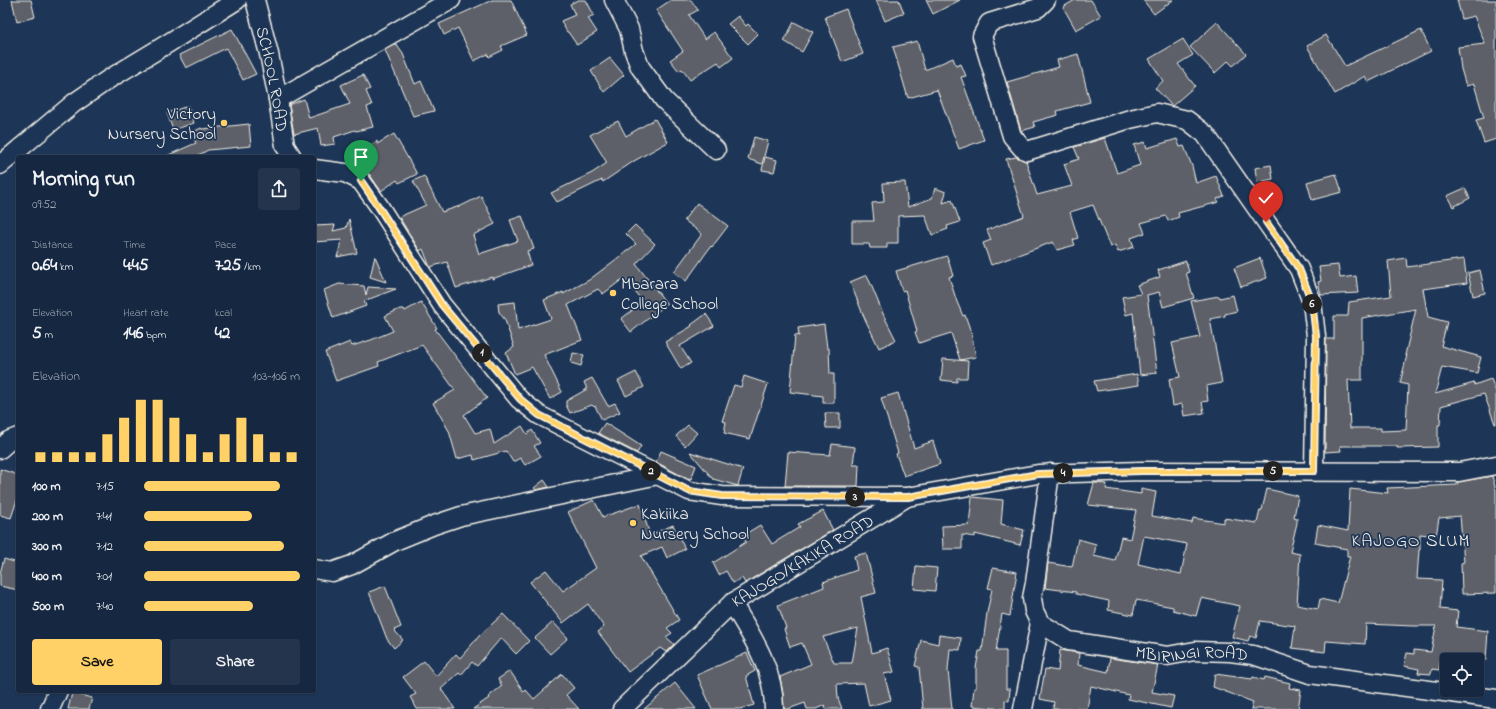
<!DOCTYPE html>
<meta charset="utf-8">
<style>
:root{--surface:#162841;--page:#23344c;--text:#f1f3f6;--muted:#9ea6b1;--line:#35445a;--accent:#ffd166}
body{margin:0;font-family:"Indie Flower",sans-serif;background:var(--page);color:var(--text);height:100vh;display:flex;flex-direction:column;font-size:15px;white-space:nowrap}
*{box-sizing:border-box;margin:0}
p{font-size:13px;color:var(--muted)}
.icon{flex:none;width:22px;height:22px;fill:none;stroke:currentColor;stroke-width:2;stroke-linecap:round;stroke-linejoin:round}
.map{position:relative;flex:1;overflow:hidden}
.drawer{position:absolute;left:16px;top:155px;width:300px;height:538px;display:flex;flex-direction:column;background:var(--surface);border-radius:4px;box-shadow:0 1px 3px #0004,0 0 0 1px var(--line)}
.drawer>*{flex:none}
.fabs{position:absolute;left:1440px;top:653px;display:grid;gap:8px}
.fabs a{display:grid;place-items:center;width:44px;height:44px;border-radius:4px;background:var(--surface);box-shadow:0 1px 3px #0004,0 0 0 1px var(--line);font-size:20px}
.pin{position:absolute;display:grid;place-items:center;width:34px;height:34px;color:#fff;margin:-41px -17px;border-radius:50% 50% 50% 0;rotate:-45deg;box-shadow:0 0 4px #0007}
.pin .icon{rotate:45deg}
.km{position:absolute;width:20px;height:20px;margin:-10px;border-radius:50%;background:#222;color:#fff;font-size:11px;line-height:20px;text-align:center}
.round{display:grid;place-items:center;flex:none;width:42px;height:42px;border-radius:4px;background:var(--page)}
.headline{display:flex;align-items:center;justify-content:space-between;height:68px;padding:0 16px}
h1{font-size:22px;font-weight:800;line-height:30px}
.stats{display:grid;grid-template-columns:repeat(3,1fr);gap:6px;height:68px;padding:4px 16px}
.stats div{display:grid;align-content:center}
.stats b{font-size:17px;font-weight:800}
.stats small{font-size:11px;font-weight:400}
.stats p{font-size:11px}
.chart{height:112px;padding:8px 16px}
.chart p{display:flex;justify-content:space-between}
.chart svg{width:100%;height:72px;margin-top:4px;stroke:var(--accent);stroke-width:6}
.button{display:flex;gap:8px;margin-top:auto;padding:8px 16px}
.button a{flex:1;height:46px;border-radius:4px;background:var(--accent);color:#111;font-size:16px;font-weight:800;line-height:46px;text-align:center}
.button a+a{background:var(--page);color:var(--text)}
ul{padding:0 16px;list-style:none;font-size:13px}
li{display:grid;grid-template-columns:64px 48px 1fr;align-items:center;height:30px}
li i{height:10px;border-radius:5px;background:var(--accent)}
.map>svg:first-child{display:block}
</style>
<div class="map">
<svg width="1496" height="709" viewBox="0 0 1496 709">
<rect width="100%" height="100%" fill="#1d3557"/>
<filter id="ink" filterUnits="userSpaceOnUse"><feTurbulence type="fractalNoise" baseFrequency=".025" numOctaves="2"/><feDisplacementMap in="SourceGraphic" scale="8" xChannelSelector="R" yChannelSelector="G"/><feConvolveMatrix kernelMatrix="1 2 1 2 8 2 1 2 1" color-interpolation-filters="sRGB"/></filter>
<g filter="url(#ink)">
<g fill="#5d6167" stroke="#f4f1e8" fill-rule="evenodd">
<path d="M12 0H31L35 17 17 22Z"/>
<path d="M492 0H511L527 35 501 46 503 50 489 57 488 54 474 61 458 28 444 35 439 24Z"/>
<path d="M578 0H586L594 15 588 18 597 32 577 45 568 32H567L561 21 575 15 570 4Z"/>
<path d="M671 0H691L698 10 689 15 705 39 714 32 733 58 721 67 718 62 690 80 682 69 679 71 670 60 683 51 656 10Z"/>
<path d="M876 0H899L904 13 885 21Z"/>
<path d="M926 0H960L933 14Z"/>
<path d="M1075 0H1091L1101 16 1076 30 1063 7Z"/>
<path d="M1143 0H1173L1154 14Z"/>
<path d="M1457 0H1496V139L1484 143 1476 120 1484 118 1474 84 1466 86 1461 69 1458 47 1485 44 1474 16 1462 19Z"/>
<path d="M846 9 863 54 842 62 825 17Z"/>
<path d="M738 16 746 26 748 24 758 34 748 44 728 24Z"/>
<path d="M794 22 813 32 802 52 784 41Z"/>
<path d="M1217 22 1246 54 1233 66 1228 61 1215 73 1190 47Z"/>
<path d="M232 29 256 74 243 80 226 48 186 68 179 55Z"/>
<path d="M1421 30 1431 51 1368 82 1365 76 1335 94 1307 46 1326 35 1345 66Z"/>
<path d="M1183 39 1193 55 1178 64 1195 86 1172 106 1155 88 1163 81 1149 59Z"/>
<path d="M917 41 925 70 953 58 956 66 961 64 966 76 961 77 984 140 959 149 937 90 908 98 893 47Z"/>
<path d="M396 44 403 54 415 84 421 81 434 111 413 116 385 50Z"/>
<path d="M1078 54 1090 102 1057 111 1058 115 1033 122 1035 127 1021 131 1007 82 1059 67 1057 60Z"/>
<path d="M610 58 624 75 604 92 591 71Z"/>
<path d="M363 75 370 89 366 91 372 105 367 107 373 127 356 131 355 130 334 137 335 144 321 146 318 128 294 134 289 105 304 99 309 118 350 104 341 85Z"/>
<path d="M188 106 194 123 173 130 167 113Z"/>
<path d="M655 119 668 142 634 161 603 182 602 180 557 202 551 193 592 173 607 163 590 135 608 125V126L618 121 626 136Z"/>
<path d="M249 124 251 146 208 150 195 157H164L196 143 191 133 201 128 202 129Z"/>
<path d="M394 134 417 174 399 183 397 180 381 191 370 175 363 170 354 156 377 141V144Z"/>
<path d="M754 137 768 141 762 164 748 159Z"/>
<path d="M1105 138 1117 173 1140 165 1134 145 1145 142 1147 148 1177 139 1180 147 1184 146 1192 166 1196 183 1216 176 1224 196 1217 199 1219 202 1178 213 1179 217 1168 221 1166 216 1141 223 1145 233 1131 238 1134 247 1118 252 1115 245 1110 247 1093 205 1070 212 1078 238 1073 240 1075 245 1057 250 1053 242 991 265 983 243 991 240 987 230 1024 216 1006 159 1016 157 1026 161 1037 195 1072 186 1064 164 1079 159 1074 147Z"/>
<path d="M765 157 777 160 774 172 762 170Z"/>
<path d="M1271 165 1273 179 1257 182 1255 168Z"/>
<path d="M1336 174 1342 192 1312 200 1307 182Z"/>
<path d="M424 176 442 212 463 205 481 196 495 224 473 235 479 254 518 241 510 220 522 216 534 249 527 251 531 265 492 279V277L456 288 447 262 430 267 423 249 420 251 399 217 426 205 413 181Z"/>
<path d="M905 182 908 207 932 198 935 188 946 192 943 203 952 200 960 222 947 226 948 229 932 235 925 215 898 216V243H887V248H870L869 244H852V221H874L872 203 884 202 883 183Z"/>
<path d="M1465 188 1470 198 1453 207 1447 196Z"/>
<path d="M697 203 728 226 712 247 711 246 686 281 674 272 702 234 684 220Z"/>
<path d="M349 219 357 253 337 257 342 240 314 242V226L335 225 333 231 346 228Z"/>
<path d="M635 225 655 244 636 264 667 304 631 332 621 319 643 302 624 278 603 294 598 289 568 305 582 340 544 355 562 392 550 399 532 367 515 374 506 353 514 347 505 320 499 312 498 304 515 302 518 330 551 319 544 300 563 292V294L589 280 636 244 626 234Z"/>
<path d="M375 256 386 282 370 277Z"/>
<path d="M947 256 953 276 949 277 957 302 963 316 965 315 971 332 976 357 960 360 951 333 919 343 915 332 917 331 905 290 902 291 896 271Z"/>
<path d="M1260 258 1267 278 1241 287 1234 268Z"/>
<path d="M1406 258 1407 267 1464 259 1467 283 1423 289 1428 317 1447 322 1441 346 1481 357 1477 373 1442 367 1435 394 1474 383V385L1491 379 1496 392V424H1495L1484 394 1441 406 1440 425H1438V447L1397 448V446H1340L1341 451 1325 452 1326 339H1334V316H1348L1349 302 1391 296 1388 261ZM1416 309 1405 355H1407L1400 383 1408 385 1406 430 1381 431V428H1350L1348 380H1362V318Z"/>
<path d="M1186 261 1189 272 1186 273 1194 298 1163 307 1159 292 1147 295 1157 373 1140 375 1133 313 1126 315 1122 297 1141 294 1137 285 1160 277 1158 270Z"/>
<path d="M1338 265 1340 278 1356 276 1358 293 1321 295 1318 282 1321 281 1319 267Z"/>
<path d="M1480 270 1485 293 1473 296 1468 273Z"/>
<path d="M867 275 884 316 896 340 879 348 864 317 850 282Z"/>
<path d="M339 284 364 286 366 295 368 287 396 289 364 301 366 306 333 318 324 290Z"/>
<path d="M1233 295 1237 311 1225 314V316L1210 319 1222 383 1206 386 1208 401 1202 402 1204 413 1184 416 1182 404 1173 406 1169 379 1180 377 1172 343 1200 337 1191 301 1219 296 1220 298Z"/>
<path d="M421 302 437 328 435 329 487 398 464 415 475 433 490 429 494 444 522 426 527 434 532 430 540 443 534 446 541 456 525 465 520 458 513 462 506 451 474 460 473 455 457 459 449 431 433 403 455 390 422 345 378 362 379 366 336 381 325 352 350 342 352 346 371 340 393 331 385 316 400 309H404L405 311Z"/>
<path d="M706 314 714 326 680 346 691 363 681 369 665 342 692 326 691 325Z"/>
<path d="M824 324 827 348H829L830 374H834V403H823V396L790 392 795 335 799 336 798 328Z"/>
<path d="M573 353 584 355 581 366 571 363Z"/>
<path d="M943 359 968 361 967 378H957V382L941 380Z"/>
<path d="M636 372 644 387 626 396 618 381Z"/>
<path d="M1137 374 1139 385 1097 391 1094 381Z"/>
<path d="M744 376 768 384 750 439 724 433 726 422 722 421 734 385 741 387Z"/>
<path d="M592 378 608 406 615 403 620 412 602 420 595 406 594 407 592 405 570 413 566 405V401L587 389 584 382Z"/>
<path d="M898 393 914 448 933 441 940 464 904 476 896 454 898 453 881 398Z"/>
<path d="M825 413H840V428H826Z"/>
<path d="M605 423 641 446 637 453 598 433Z"/>
<path d="M688 425 697 433 685 446 676 436Z"/>
<path d="M832 444 855 447 853 465H859L858 486H785L788 452 830 455Z"/>
<path d="M661 451 696 466 691 479 680 475 656 462Z"/>
<path d="M690 452 743 469 738 486 713 479Z"/>
<path d="M0 469 18 475V497L11 518 0 515Z"/>
<path d="M1492 476 1496 490V593L1462 594 1461 563 1464 562 1460 516 1439 518 1436 536 1420 534V550H1419L1417 579 1442 580 1440 609 1458 611 1456 627 1488 631 1486 660H1440L1439 670 1432 669 1431 674 1418 673 1419 669 1404 666 1407 653 1414 654V650L1431 652 1436 626H1413L1366 624 1365 644 1326 641 1325 652 1292 648 1295 626 1260 621 1256 638 1250 636 1248 641 1232 637 1240 606 1201 598 1196 616 1173 610V607L1136 600 1133 615 1108 610 1109 601 1076 594V592L1045 588 1048 563 1072 567 1078 539 1096 544 1094 556 1115 561 1121 537 1130 539 1136 510 1088 505 1094 483 1107 484 1106 489 1141 494V489L1156 492 1152 516 1192 523 1193 518 1224 523V518L1257 523 1260 510H1262L1267 489 1298 496 1294 517 1297 518V523L1290 552 1300 554 1297 605 1318 609 1320 599 1338 603 1350 556H1347V549L1315 543 1318 525 1348 531 1350 489 1388 493 1387 488 1457 485V482ZM1144 536 1187 544 1181 574 1138 564Z"/>
<path d="M544 480 549 487 536 490 534 488Z"/>
<path d="M972 497 1003 500 1001 524 1024 530 1020 545 975 534V537L962 535V549H943L942 526 969 525Z"/>
<path d="M594 500 603 517 640 504 650 535 673 525 685 549 667 558 662 547 641 556 679 620 667 628 672 633 666 637 674 644 666 652 660 648 628 672 598 632 604 627 588 604 563 623 530 582 546 570 563 591 596 568 568 512Z"/>
<path d="M823 511 833 530 745 583 742 578 733 583 726 571 719 575 713 563 746 542 742 536 760 525 772 544 800 527 798 524Z"/>
<path d="M866 553 876 593 861 597 872 653 887 648 894 672 884 674 891 700 869 706 864 683 837 684 838 698 842 709H826L825 705 816 709H807L805 703 788 709H784L783 694 780 677 811 664 802 643 790 647 784 629 786 628 778 605 824 587 823 582 857 570 854 556ZM858 628 852 663H834L823 637Z"/>
<path d="M4 559 18 563V590L0 586V573Z"/>
<path d="M916 566 937 568 935 591 914 589Z"/>
<path d="M993 568 1017 572 1010 616 1002 614 996 651H1006V689H1010L1009 701 1005 700V709L972 706 974 688H976V668L979 651H982L987 613 992 589 988 588Z"/>
<path d="M385 586 401 627 394 630 403 640 394 648 387 639 369 592Z"/>
<path d="M503 614 529 641 516 654 501 638 477 666 472 662 461 675 459 673 441 689 455 709H417L410 697 416 694 403 677 424 661 436 676 456 654 460 658 480 635Z"/>
<path d="M553 622 568 638 550 654 535 638Z"/>
<path d="M939 635 961 638 960 650 950 649 948 670 952 709H923L919 667 915 666 921 640 938 644Z"/>
<path d="M1060 650 1079 653 1078 665 1108 672 1110 658 1158 665 1152 692 1174 696 1171 708 1128 699 1129 695 1091 686 1087 709H1053L1054 702 1040 699 1045 669 1058 671Z"/>
<path d="M747 653 755 671 746 676 754 705 740 709H712L697 675Z"/>
<path d="M510 671 524 692 526 690 534 699 562 674 574 688 566 695 579 709H473L489 698 488 697 502 686 498 679Z"/>
<path d="M1215 674 1252 679 1253 677 1264 680 1265 677 1290 683 1289 688 1301 690 1298 709H1251L1253 702 1213 687Z"/>
<path d="M675 683 696 709H644Z"/>
<path d="M72 693 92 698 89 709H68Z"/>
</g>
<g fill="none" stroke-linecap="round" stroke-linejoin="round">
<g stroke="#f4f1e8" stroke-width="21">
<g id="minor">
<path id="s1" d="M255 0 269 54 278 99 285 146 292 157"/>
<path d="M614 0 629 29 634 51 640 67 664 100 716 150"/>
<path d="M1046 0 1038 8 989 23 982 36 1012 136 1022 148 1027 151 1130 119 1157 113 1187 120 1205 134 1299 269 1312 302 1316 336 1314 471"/>
<path d="M278 99 451 0"/>
<path d="M0 165 74 103 109 79 167 44 237 0"/>
<path d="M314 169 345 173 361 181 379 206 442 305 519 399 539 415 689 491 722 496 907 497"/>
<path d="M0 449 10 440 18 437"/>
<path id="s2" d="M1050 473 1035 583 1032 598 1034 611 1040 623 1069 641 1167 656 1195 651 1230 652 1253 655 1310 674 1496 699"/>
<path d="M314 569 332 572 352 565 395 541 434 525 461 516 658 475"/>
<path d="M732 603C752 636 774 669 774 709"/>
<path d="M50 709 58 691"/>
<path id="s3" d="M622 709 732 603 907 497 1038 474 1142 471 1459 472 1496 465"/>
<path d="M1023 709 1040 623"/>
</g>
</g>
<use href="#minor" stroke="#1d3557" stroke-width="18"/>
</g>
</g>
<g fill="none" stroke-linecap="round" stroke-linejoin="round" filter="url(#ink)">
<g stroke="#fff" stroke-width="8">
<path id="route" d="M361 181 378 206 442 305 520 399 539 415 689 491 722 496 908 497 1038 474 1142 471H1314L1316 336 1312 302 1299 269 1266 222"/>
</g>
<use href="#route" stroke="#ffd166" stroke-width="5"/>
</g>
<g fill="#ffd166" stroke="#1d3557" stroke-width="1.5">
<circle cx="224" cy="123" r="4"/>
<circle cx="613" cy="293" r="4"/>
<circle cx="633" cy="523" r="4"/>
</g>
<g text-anchor="middle" stroke-width="3.5" stroke-linejoin="round" paint-order="stroke">
<g font-size="17" fill="#f4f1e8" stroke="#1d3557">
<text dy="6" stroke="none"><textPath href="#s1" startOffset="81">SCHOOL ROAD</textPath></text>
<text dy="6" stroke="none"><textPath href="#s3" startOffset="235">KAJOGO/KAKIKA ROAD</textPath></text>
<text dy="6" stroke="none"><textPath href="#s2" startOffset="311">MBIRINGI ROAD</textPath></text>
</g>
<g font-size="17" fill="#f4f1e8" stroke="#1d3557" text-anchor="start">
<text x="216" y="119" text-anchor="end">Victory<tspan x="216" dy="20">Nursery School</tspan></text>
<text x="621" y="289">Mbarara<tspan x="621" dy="20">College School</tspan></text>
<text x="641" y="519">Kakiika<tspan x="641" dy="20">Nursery School</tspan></text>
</g>
<g font-size="18" letter-spacing="1" fill="#f4f1e8" stroke="#1d3557">
<text x="1411" y="546">KAJOGO SLUM</text>
</g>
</g>
</svg>
<div class="fabs">
<a><svg class="icon" aria-label="locate" viewBox="0 0 24 24"><circle cx="12" cy="12" r="6"/><path d="M12 2v4M12 18v4M2 12h4M18 12h4"/></svg></a>
</div>
<div class="pin" style="left:361px;top:181px;background:#1e9e55"><svg class="icon" aria-label="arrive" viewBox="0 0 24 24"><path d="M6 21V4h12l-3 4 3 4H6"/></svg></div>
<div class="pin" style="left:1266px;top:222px;background:#d93025"><svg class="icon" aria-label="check" viewBox="0 0 24 24"><path d="M5 12l5 5 9-10"/></svg></div>
<b class="km" style="left:482px;top:353px">1</b>
<b class="km" style="left:651px;top:471px">2</b>
<b class="km" style="left:855px;top:497px">3</b>
<b class="km" style="left:1063px;top:473px">4</b>
<b class="km" style="left:1273px;top:471px">5</b>
<b class="km" style="left:1312px;top:304px">6</b>
<section class="drawer">
<div class="headline"><div><h1>Morning run</h1><p>09:52</p></div><a class="round"><svg class="icon" aria-label="share" viewBox="0 0 24 24"><path d="M12 15V3M7 8l5-5 5 5M5 13v7h14v-7"/></svg></a></div>
<div class="stats">
<div><p>Distance</p><b>0.64<small> km</small></b></div>
<div><p>Time</p><b>4:45</b></div>
<div><p>Pace</p><b>7:25<small> /km</small></b></div>
</div>
<div class="stats">
<div><p>Elevation</p><b>5<small> m</small></b></div>
<div><p>Heart rate</p><b>146<small> bpm</small></b></div>
<div><p>kcal</p><b>42</b></div>
</div>
<div class="chart"><p><span>Elevation</span>103–106 m</p>
<svg viewBox="0 0 160 44" preserveAspectRatio="none"><path d="M5 44V38M15 44V38M25 44V38M35 44V38M45 44V27M55 44V17M65 44V6M75 44V6M85 44V17M95 44V27M105 44V38M115 44V27M125 44V17M135 44V27M145 44V38M155 44V38"/></svg>
</div>
<ul>
<li><b>100 m</b>7:15<i style="width:87%"></i></li>
<li><b>200 m</b>7:41<i style="width:69%"></i></li>
<li><b>300 m</b>7:12<i style="width:90%"></i></li>
<li><b>400 m</b>7:01<i style="width:100%"></i></li>
<li><b>500 m</b>7:40<i style="width:70%"></i></li>
</ul>
<div class="button"><a>Save</a><a>Share</a></div>
</section>
</div>
